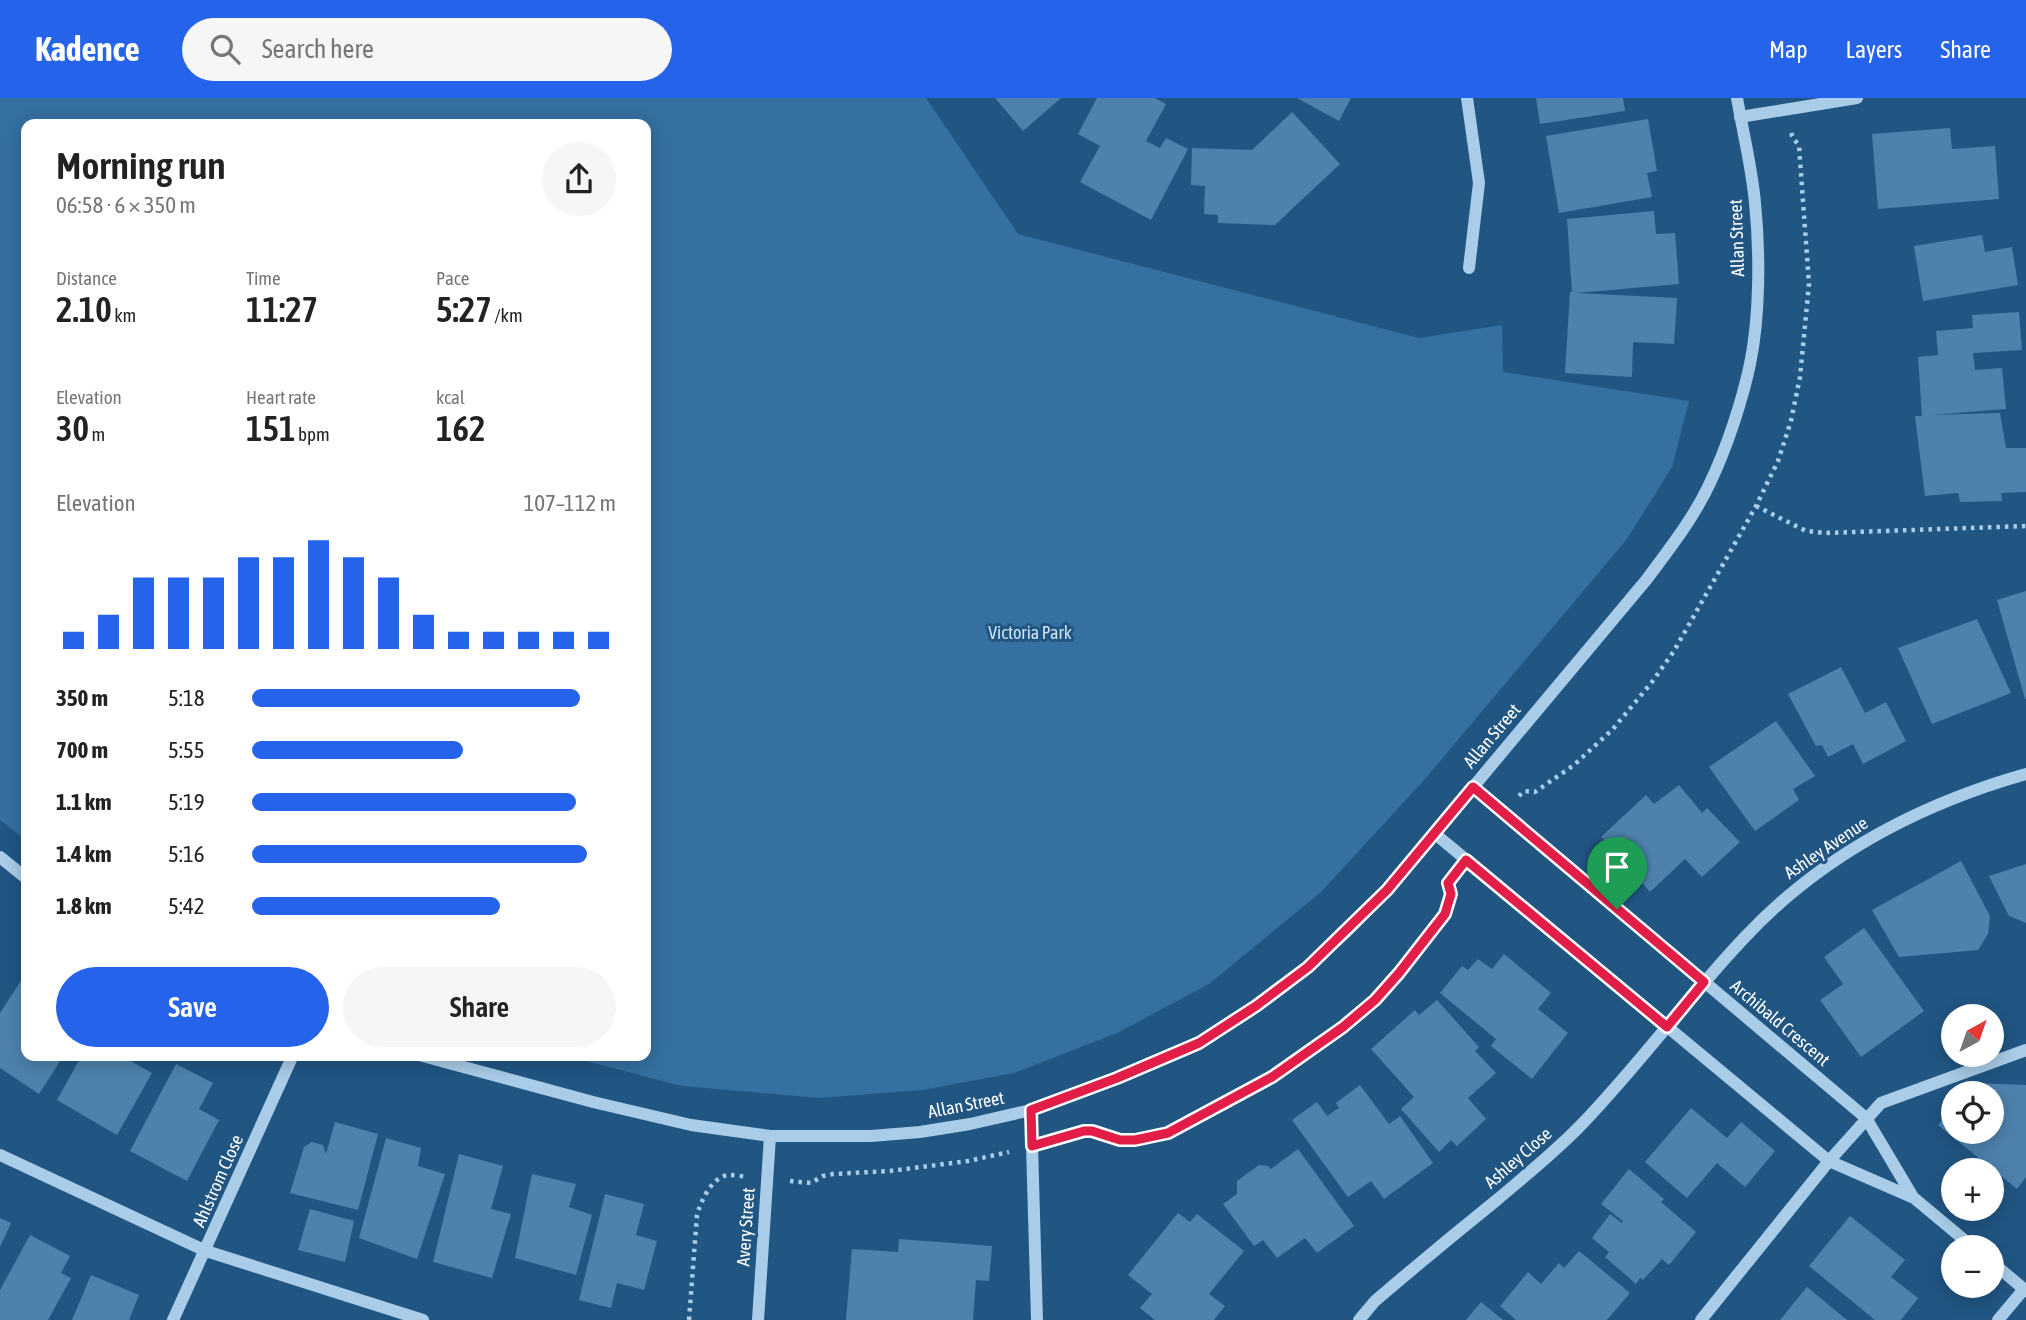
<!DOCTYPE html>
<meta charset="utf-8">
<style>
:root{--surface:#fff;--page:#f6f6f6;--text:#222;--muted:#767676;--accent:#2563eb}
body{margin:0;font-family:"Asap Condensed",sans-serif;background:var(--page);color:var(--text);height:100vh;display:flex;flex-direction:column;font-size:26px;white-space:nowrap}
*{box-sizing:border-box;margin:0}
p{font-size:23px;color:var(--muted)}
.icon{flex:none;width:38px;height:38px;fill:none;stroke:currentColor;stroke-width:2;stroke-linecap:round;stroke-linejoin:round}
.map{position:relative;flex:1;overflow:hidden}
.side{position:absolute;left:21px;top:21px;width:630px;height:942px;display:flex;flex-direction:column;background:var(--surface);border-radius:14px;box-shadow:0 4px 18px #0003}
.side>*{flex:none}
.needle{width:46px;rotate:40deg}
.fabs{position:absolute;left:1941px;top:906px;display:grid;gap:14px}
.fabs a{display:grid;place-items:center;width:63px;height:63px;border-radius:50%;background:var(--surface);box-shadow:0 4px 18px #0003;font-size:35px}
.pin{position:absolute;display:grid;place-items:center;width:60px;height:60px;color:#fff;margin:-72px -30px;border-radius:50% 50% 50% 0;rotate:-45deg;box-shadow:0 0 7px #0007}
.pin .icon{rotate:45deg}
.round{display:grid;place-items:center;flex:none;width:74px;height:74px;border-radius:37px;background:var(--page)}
.headline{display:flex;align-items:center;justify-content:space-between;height:119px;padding:0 35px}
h1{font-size:38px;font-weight:600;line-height:52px}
.metrics{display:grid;grid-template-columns:repeat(3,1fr);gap:10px;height:119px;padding:7px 35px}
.metrics div{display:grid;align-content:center}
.metrics b{font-size:35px;font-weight:600}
.metrics small{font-size:19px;font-weight:400}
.metrics p{font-size:19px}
.chart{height:196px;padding:14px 35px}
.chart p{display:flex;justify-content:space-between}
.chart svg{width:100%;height:126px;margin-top:7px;stroke:var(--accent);stroke-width:6}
.button{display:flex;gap:14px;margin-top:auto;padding:14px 35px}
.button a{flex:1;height:80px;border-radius:42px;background:var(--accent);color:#fff;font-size:28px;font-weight:600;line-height:80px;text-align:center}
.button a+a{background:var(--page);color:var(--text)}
ul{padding:0 35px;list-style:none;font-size:23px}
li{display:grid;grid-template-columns:112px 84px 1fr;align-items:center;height:52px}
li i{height:18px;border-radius:9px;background:var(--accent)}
header{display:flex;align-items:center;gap:42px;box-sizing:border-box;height:98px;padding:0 35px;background:var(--accent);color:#fff}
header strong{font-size:33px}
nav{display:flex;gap:38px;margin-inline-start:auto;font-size:24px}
.search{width:490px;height:63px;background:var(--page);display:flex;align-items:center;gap:18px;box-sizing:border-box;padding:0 24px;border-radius:38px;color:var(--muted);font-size:26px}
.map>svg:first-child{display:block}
</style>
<header>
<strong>Kadence</strong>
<div class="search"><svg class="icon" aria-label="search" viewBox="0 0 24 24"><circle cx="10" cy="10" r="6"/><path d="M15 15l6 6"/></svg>Search here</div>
<nav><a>Map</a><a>Layers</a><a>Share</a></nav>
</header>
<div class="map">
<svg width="2026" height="1222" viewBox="0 0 2026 1222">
<rect width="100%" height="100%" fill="#215683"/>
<path fill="#3570a0" d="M0 0H926L1018 136 1419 240 1502 227 1503 274 1689 303 1672 369 1627 441 1425 681 1321 794 1209 886 1117 935 1014 975 922 992 819 1000 682 988 563 957H646V26H26V742L0 722Z"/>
<g fill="#4e82ad">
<path d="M995 0H1061L1023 33Z"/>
<path d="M1097 0H1155L1166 6 1146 43 1160 50 1166 40 1188 51 1151 122 1080 84 1100 48 1078 36Z"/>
<path d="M1297 0H1351L1339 23Z"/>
<path d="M1536 0H1623L1625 13 1540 26Z"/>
<path d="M1292 14 1340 66 1275 127 1218 125V117L1204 116 1205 88 1191 87 1192 50 1252 52Z"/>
<path d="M1648 21 1657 73 1647 75 1652 99 1559 115 1546 38Z"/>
<path d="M1950 30 1952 51 1995 48 1999 101 1878 111 1872 36Z"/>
<path d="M1654 113 1656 136 1675 135 1679 186 1576 195 1677 200 1674 246 1633 244 1632 279 1565 275 1570 194H1572L1567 121Z"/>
<path d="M1982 137 1985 154 2012 149 2018 187 1923 203 1914 148Z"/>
<path d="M2019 214 2022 252 1973 255 1975 272 2002 270 2006 311 1931 317 2000 315 2006 350H2026V394L2001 395 2002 403 1960 404 1958 395 1925 398 1915 318H1922L1918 259 1938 257 1936 233 1973 230 1972 217Z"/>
<path d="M2026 493V601H2025L1997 502Z"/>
<path d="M1977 521 2011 595 1932 626 1898 550Z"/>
<path d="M1841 569 1865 615 1886 604 1906 643 1863 666 1853 646 1828 659 1822 647 1816 648 1788 596Z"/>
<path d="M1776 623 1815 678 1793 691 1799 702 1755 733 1709 669Z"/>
<path d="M1679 687 1702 715 1707 710 1740 744 1702 779 1685 761 1650 794 1601 739 1646 697 1654 706Z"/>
<path d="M1961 763 1990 818 1988 836 1978 852 1899 859 1872 812Z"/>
<path d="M2026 766V825L2009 818 1989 778Z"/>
<path d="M1864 830 1924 913 1861 959 1820 902 1843 886 1824 859Z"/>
<path d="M1504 856 1551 895 1538 911 1568 935 1532 981 1491 948 1496 941 1440 895 1462 868 1468 872 1478 861 1492 871Z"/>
<path d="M26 875V957H64L39 996 0 970V915Z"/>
<path d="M1437 902 1479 949 1475 953 1496 975 1468 1000 1486 1021 1457 1048 1451 1042 1439 1054 1401 1011 1414 999 1371 951 1415 912 1419 917Z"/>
<path d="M82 957H120L152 975 117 1037 57 1002Z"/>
<path d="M176 966 213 985 199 1011 219 1022 187 1083 130 1053Z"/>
<path d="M1972 985 2026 987V1079L2017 1091 1938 1027 1953 1009V1034H1992V996H1964Z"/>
<path d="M1360 987 1389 1026 1400 1018 1433 1065 1384 1101 1371 1083 1348 1099 1292 1022 1317 1004 1327 1018 1339 1010 1336 1005Z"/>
<path d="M1691 1010 1727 1040 1741 1024 1775 1053 1745 1089 1717 1065 1687 1100 1645 1064Z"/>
<path d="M335 1024 378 1036 358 1112 290 1095 304 1049 312 1044 323 1047 326 1056Z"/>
<path d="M386 1040 421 1050 418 1068 445 1076 417 1161 359 1140Z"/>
<path d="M1298 1051 1354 1128 1317 1155 1305 1140 1277 1160 1263 1142 1254 1148 1223 1106 1237 1096V1083L1259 1067 1268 1068 1271 1071Z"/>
<path d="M459 1056 503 1068 491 1111 511 1116 492 1180 433 1164Z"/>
<path d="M1629 1071 1664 1101 1661 1104 1696 1134 1669 1167 1662 1161 1643 1182 1640 1180 1636 1186 1605 1159 1609 1154 1592 1140 1610 1116 1622 1125 1623 1123 1601 1106Z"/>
<path d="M532 1076 576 1086 569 1109 592 1117 576 1177 515 1160Z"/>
<path d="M605 1096 644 1106 636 1137 657 1143 644 1192 617 1185 611 1210 579 1202Z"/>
<path d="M310 1111 354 1123 345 1164 298 1152Z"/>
<path d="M1178 1115 1190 1124 1197 1116 1244 1153 1209 1196 1225 1208 1214 1222H1155L1140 1210 1152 1196 1128 1177Z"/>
<path d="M1850 1118 1905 1162 1891 1179 1918 1200 1901 1222H1875L1809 1168Z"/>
<path d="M0 1120 11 1125 0 1149Z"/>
<path d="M30 1137 70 1158 61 1175 71 1180 48 1222H0V1192Z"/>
<path d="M899 1141 992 1148 989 1183 976 1182 973 1222H846L852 1151 898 1154Z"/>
<path d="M1579 1153 1630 1195 1607 1222H1516L1500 1208 1528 1174 1541 1186 1559 1165 1564 1170Z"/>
<path d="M91 1177 139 1197 129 1222H72Z"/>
<path d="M1807 1189 1847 1222H1780Z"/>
<path d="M1481 1204 1503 1222H1466Z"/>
</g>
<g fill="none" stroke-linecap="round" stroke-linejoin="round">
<g stroke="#a9cce8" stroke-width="4.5" stroke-dasharray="3.5 5" stroke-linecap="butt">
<path d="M1756 408 1806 433 1826 435 2026 428"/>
<path d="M1519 698 1524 693 1535 694 1574 667 1613 631 1652 584 1674 553 1756 408 1778 363 1791 323 1800 279 1809 186 1799 48 1792 38 1791 32"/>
<path d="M1055 1043 1084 1033H1092L1120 1042 1135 1043 1168 1035 1272 979 1343 929 1375 902 1399 875 1445 816 1451 796 1448 785 1454 778"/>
<path d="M790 1083 811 1085 823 1078 833 1076 890 1073 968 1063 1009 1054"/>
<path d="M689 1222 697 1117C701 1103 712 1078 729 1077 734 1077 741 1078 747 1079"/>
</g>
<g stroke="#a9cce8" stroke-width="12">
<path d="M1467 0 1479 85 1469 170"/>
<path d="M1740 19 1857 0"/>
<path d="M1473 689 1866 1020 1913 1099"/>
<path d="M1434 735 1829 1063 1914 1100 1974 1150"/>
<path d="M0 759 26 780"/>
<path d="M419 957 593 1004 691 1027 770 1038H871L920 1034 970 1026 1031 1012 1117 980 1199 945 1256 908 1308 869 1349 831 1387 792 1647 481C1669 451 1693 421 1709 387 1726 352 1742 304 1750 266 1760 218 1760 154 1755 105 1752 70 1743 35 1737 0"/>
<path d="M1031 1012 1037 1222"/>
<path d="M0 1057 206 1153 423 1222"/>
<path d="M1992 1164 2026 1193"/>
<path d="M173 1222 293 957"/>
<path d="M758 1222 770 1038"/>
<path d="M1359 1222 1375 1203C1416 1168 1457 1134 1498 1101 1526 1077 1555 1054 1581 1027 1639 967 1688 899 1745 839 1821 758 1920 706 2026 676"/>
<path d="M1701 1222 1829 1063 1881 1005 2026 952"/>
<path d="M1998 1222 2024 1191"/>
</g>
</g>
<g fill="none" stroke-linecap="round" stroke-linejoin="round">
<g stroke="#fff" stroke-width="14">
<path id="route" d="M1473 689 1704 884 1667 929 1466 762 1448 785 1451 796 1445 816 1399 875 1375 902 1343 929 1272 979 1168 1035 1135 1042H1120L1092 1033H1084L1032 1048 1031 1012 1117 980 1199 945 1256 908 1308 869 1387 792Z"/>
</g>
<use href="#route" stroke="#e11d48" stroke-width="9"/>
</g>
<g text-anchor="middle" stroke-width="6" stroke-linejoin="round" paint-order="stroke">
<g font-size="18" fill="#fff" stroke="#215683">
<text transform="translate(1737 140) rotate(-92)" y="6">Allan Street</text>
<text transform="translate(1492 638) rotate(-50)" y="6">Allan Street</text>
<text transform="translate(1826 750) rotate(-34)" y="6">Ashley Avenue</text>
<text transform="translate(1780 925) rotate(40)" y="6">Archibald Crescent</text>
<text transform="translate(966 1007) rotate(-11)" y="6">Allan Street</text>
<text transform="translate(1518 1060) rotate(-41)" y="6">Ashley Close</text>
<text transform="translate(218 1083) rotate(-66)" y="6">Ahlstrom Close</text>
<text transform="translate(746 1129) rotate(-86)" y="6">Avery Street</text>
</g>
<g font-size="18" fill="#cde4f6" stroke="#215683">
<text x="1030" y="541">Victoria Park</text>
</g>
</g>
</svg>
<div class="fabs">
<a><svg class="needle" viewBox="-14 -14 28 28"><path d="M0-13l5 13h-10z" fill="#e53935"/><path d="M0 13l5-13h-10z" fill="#767676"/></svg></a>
<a><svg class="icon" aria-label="locate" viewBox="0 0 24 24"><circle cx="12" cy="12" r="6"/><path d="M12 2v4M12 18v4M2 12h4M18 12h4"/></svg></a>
<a>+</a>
<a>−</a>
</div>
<div class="pin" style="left:1617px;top:811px;background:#1e9e55"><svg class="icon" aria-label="arrive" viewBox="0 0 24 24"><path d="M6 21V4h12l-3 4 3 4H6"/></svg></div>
<section class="side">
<div class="headline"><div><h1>Morning run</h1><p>06:58 · 6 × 350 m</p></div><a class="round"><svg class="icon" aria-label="share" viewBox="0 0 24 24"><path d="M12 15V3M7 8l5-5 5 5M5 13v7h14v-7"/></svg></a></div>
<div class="metrics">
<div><p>Distance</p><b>2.10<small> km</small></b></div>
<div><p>Time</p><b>11:27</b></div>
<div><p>Pace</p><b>5:27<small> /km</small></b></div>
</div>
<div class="metrics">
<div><p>Elevation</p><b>30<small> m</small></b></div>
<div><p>Heart rate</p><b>151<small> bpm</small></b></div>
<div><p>kcal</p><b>162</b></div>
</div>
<div class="chart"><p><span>Elevation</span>107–112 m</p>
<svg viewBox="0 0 160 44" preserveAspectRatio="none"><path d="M5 44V38M15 44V32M25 44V19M35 44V19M45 44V19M55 44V12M65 44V12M75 44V6M85 44V12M95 44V19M105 44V32M115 44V38M125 44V38M135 44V38M145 44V38M155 44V38"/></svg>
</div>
<ul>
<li><b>350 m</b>5:18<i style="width:90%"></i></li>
<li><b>700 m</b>5:55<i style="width:58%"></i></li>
<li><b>1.1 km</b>5:19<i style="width:89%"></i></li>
<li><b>1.4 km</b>5:16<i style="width:92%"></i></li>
<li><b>1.8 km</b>5:42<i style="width:68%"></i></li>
</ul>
<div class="button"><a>Save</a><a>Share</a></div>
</section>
</div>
